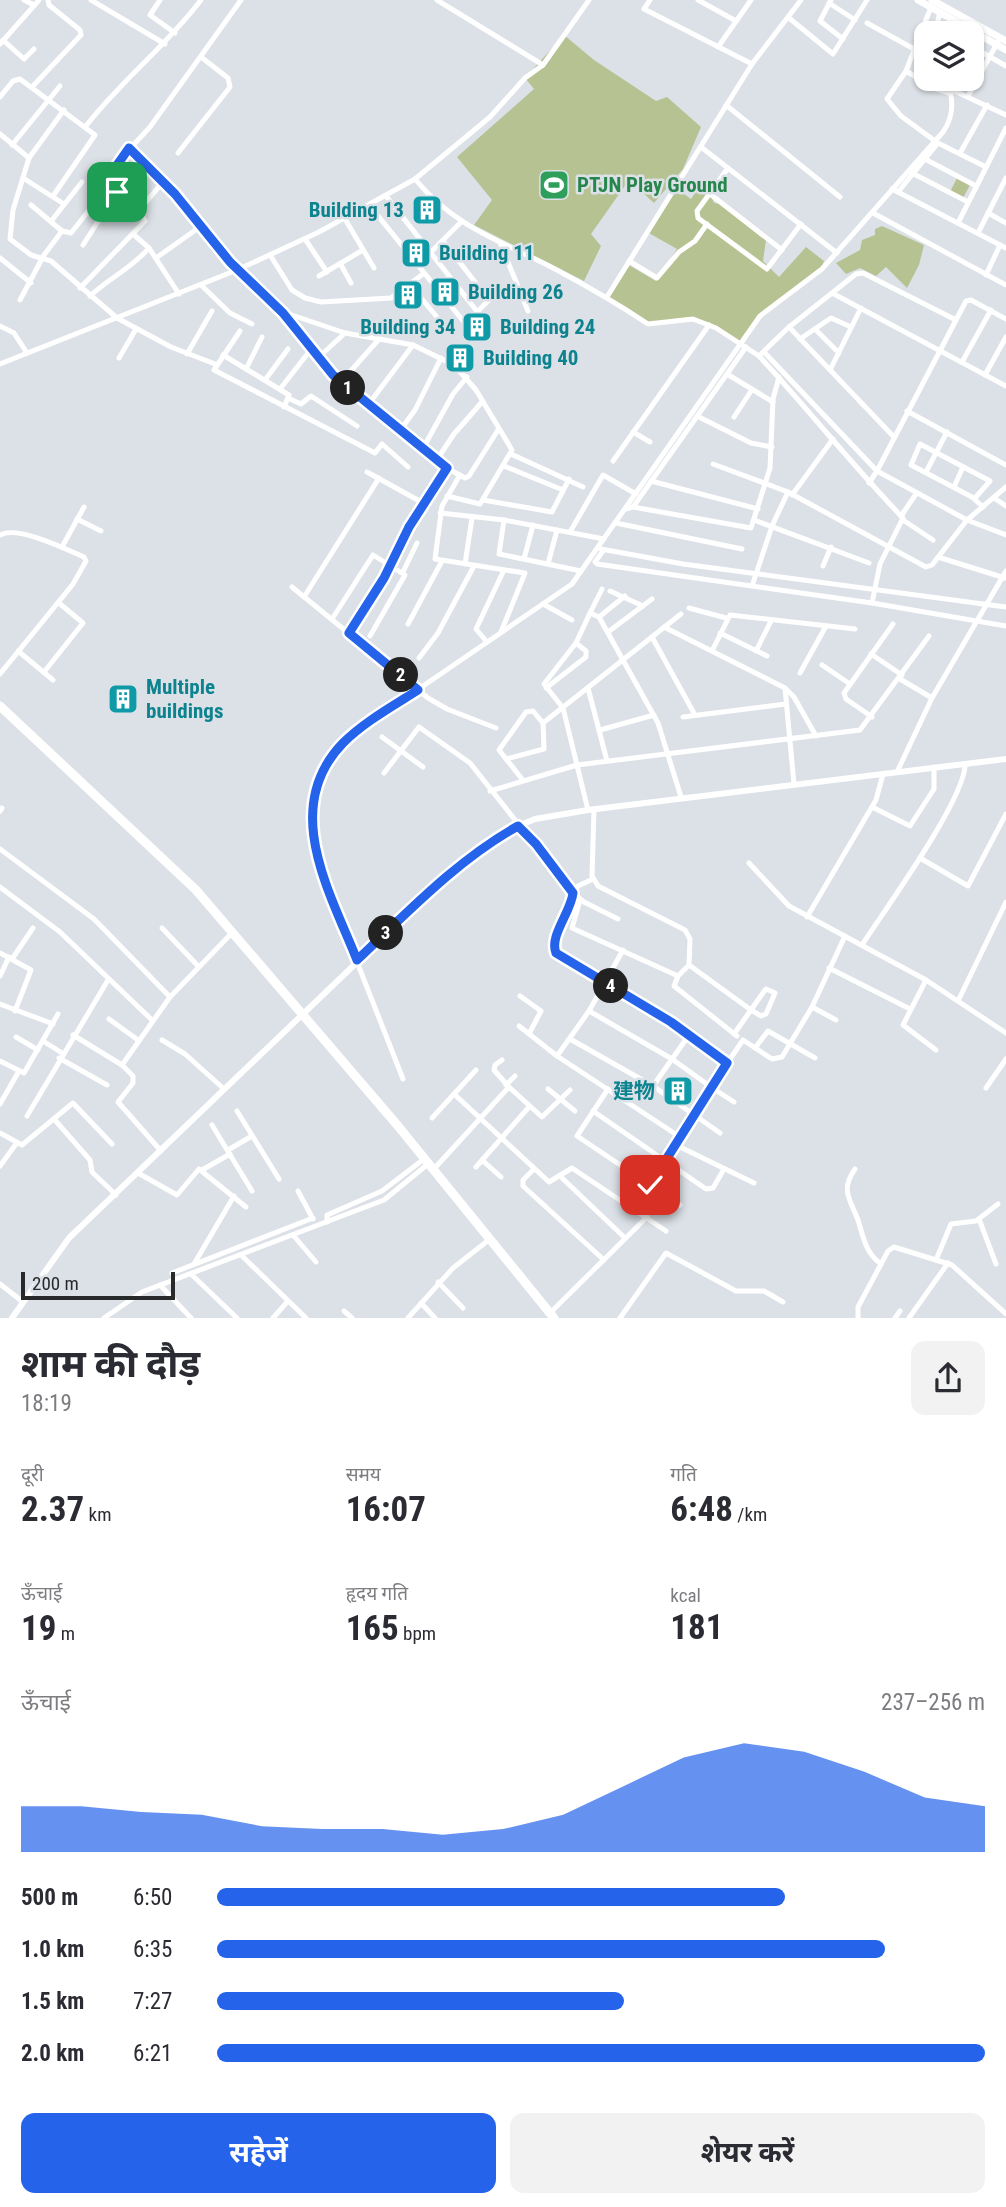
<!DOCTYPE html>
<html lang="hi">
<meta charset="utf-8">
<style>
:root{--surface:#fff;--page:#f2f2f3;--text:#2b2b33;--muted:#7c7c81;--accent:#2563eb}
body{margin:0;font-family:"Roboto Condensed","Noto Sans SC","Noto Sans Devanagari",sans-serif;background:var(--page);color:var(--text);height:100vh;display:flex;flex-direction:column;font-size:26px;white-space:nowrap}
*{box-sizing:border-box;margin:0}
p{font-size:23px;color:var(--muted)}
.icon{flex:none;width:38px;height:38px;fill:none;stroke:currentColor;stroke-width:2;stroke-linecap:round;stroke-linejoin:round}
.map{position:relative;height:1318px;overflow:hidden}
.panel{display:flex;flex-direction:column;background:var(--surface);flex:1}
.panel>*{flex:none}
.fabs{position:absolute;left:914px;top:21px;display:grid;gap:14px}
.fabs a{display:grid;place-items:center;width:70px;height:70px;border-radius:14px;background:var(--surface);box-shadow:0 2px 5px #0004;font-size:35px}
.scale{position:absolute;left:21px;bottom:18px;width:154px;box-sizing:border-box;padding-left:7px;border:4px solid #27292b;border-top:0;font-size:19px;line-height:24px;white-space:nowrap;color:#27292b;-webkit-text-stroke:5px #dce1e7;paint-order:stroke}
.pin{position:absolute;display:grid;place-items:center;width:60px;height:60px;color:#fff;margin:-30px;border-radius:14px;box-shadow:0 4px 10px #0006}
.km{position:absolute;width:35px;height:35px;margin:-18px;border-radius:50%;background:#222;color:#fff;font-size:19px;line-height:35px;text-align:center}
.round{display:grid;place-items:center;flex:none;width:74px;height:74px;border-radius:14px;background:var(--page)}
.headline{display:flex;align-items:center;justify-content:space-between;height:119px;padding:0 21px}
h1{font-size:38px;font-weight:700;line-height:52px}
.stats{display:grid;grid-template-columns:repeat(3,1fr);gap:10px;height:119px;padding:7px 21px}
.stats div{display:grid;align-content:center}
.stats b{font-size:35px;font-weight:700}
.stats small{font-size:19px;font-weight:400}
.stats p{font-size:19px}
.chart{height:196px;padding:14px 21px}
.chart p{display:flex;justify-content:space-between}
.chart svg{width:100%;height:126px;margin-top:7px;fill:var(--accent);opacity:.7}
.cta{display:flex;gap:14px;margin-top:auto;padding:14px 21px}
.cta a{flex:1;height:80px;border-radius:14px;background:var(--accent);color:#fff;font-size:28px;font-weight:700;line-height:80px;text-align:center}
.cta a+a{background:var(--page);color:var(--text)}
ul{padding:0 21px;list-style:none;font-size:23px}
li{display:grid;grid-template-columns:112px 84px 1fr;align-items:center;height:52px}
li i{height:18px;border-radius:9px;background:var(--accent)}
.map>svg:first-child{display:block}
</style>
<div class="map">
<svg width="1006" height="1318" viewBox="0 0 1006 1318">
<rect width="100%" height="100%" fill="#dce1e7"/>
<g fill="#b6c292">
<path d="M564 35 594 60 656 101 667 97 701 127 683 169 654 203 629 180 591 234 601 246 584 281 474 225 492 200 457 157 534 89 525 78Z"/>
<path d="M958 176 971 183 963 198 950 192Z"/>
<path d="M704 180 714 203 722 204 766 240 763 261 779 277 806 247 824 261 822 266 761 316 741 343 693 319 648 324 607 297 627 264 656 281 677 249 647 232 676 188 691 199Z"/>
<path d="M882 226 924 245 919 265 907 288 886 267 876 276 860 268 846 274 836 263 860 250 862 240 875 235V229Z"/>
</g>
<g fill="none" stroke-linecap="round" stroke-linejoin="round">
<g stroke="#fff" stroke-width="5">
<path d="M24 0 34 5"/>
<path d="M91 0 165 44"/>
<path d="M160 0 150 15 175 33"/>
<path d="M437 0 543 65"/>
<path d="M650 0 644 9 752 64"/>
<path d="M698 0 736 21"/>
<path d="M831 0 820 21 843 39"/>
<path d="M829 3 855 20"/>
<path d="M931 7 906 71 887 99 901 116 935 141"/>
<path d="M789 18 833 54 867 0"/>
<path d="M867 23 914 49"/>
<path d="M935 33 940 12"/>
<path d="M950 33 957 21"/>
<path d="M3 40 24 59 34 49"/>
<path d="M0 44 39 0"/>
<path d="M971 46 1006 66"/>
<path d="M718 47 751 0"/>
<path d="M971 64 979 50"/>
<path d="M906 71 936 89 950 93"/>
<path d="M960 79H962"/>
<path d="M32 87 81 35 80 30 49 5 48 0"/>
<path d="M950 89 1006 115"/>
<path d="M968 96 1000 38"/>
<path d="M0 97 13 81 20 79 95 135 53 196"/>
<path d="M726 105 840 197"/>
<path d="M86 126C121 81 166 46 201 0"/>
<path d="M0 134 29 158 13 210 10 239 31 255 51 261 117 318 171 347 215 364"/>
<path d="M12 145 60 86"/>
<path d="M701 147 837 253"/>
<path d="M129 148 175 194 230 262 283 312 345 333 413 345 454 365 476 390 512 450 480 504 447 496"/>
<path d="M178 153 230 87 228 78 201 57"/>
<path d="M960 153 987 105"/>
<path d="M29 158 64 110"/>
<path d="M923 158 976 186"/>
<path d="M115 165 140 183"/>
<path d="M728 168 697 211 698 218 767 269 801 224"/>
<path d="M910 172 968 202"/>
<path d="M23 178 64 204"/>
<path d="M415 179C454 227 503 242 555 269 587 286 618 304 648 324L693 319 716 328 759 356 789 327 832 293 1006 386"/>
<path d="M103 185 130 200"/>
<path d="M892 189 1006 248"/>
<path d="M898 192 938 143 986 167"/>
<path d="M710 194 782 250"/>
<path d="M386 196 487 324"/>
<path d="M370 206 477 338"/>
<path d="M873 213 1006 285"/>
<path d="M988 213 1006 223"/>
<path d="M345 219 374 268"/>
<path d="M52 220 82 182"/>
<path d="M958 223 1006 128"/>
<path d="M62 231 71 233 90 209 114 166 150 127 241 0"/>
<path d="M978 233 1006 178"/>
<path d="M133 234 149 248 179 294"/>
<path d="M305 239 327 272"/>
<path d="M444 242 489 300 477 312"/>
<path d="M83 245 117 192"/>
<path d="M501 245 528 311"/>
<path d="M429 254 462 221"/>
<path d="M270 255 292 290 305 298 321 302 391 298 423 274"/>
<path d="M0 258 31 283"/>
<path d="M156 258 201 226"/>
<path d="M629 261 657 278 679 252 695 241 707 224"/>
<path d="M341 265 351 283"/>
<path d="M986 275 1000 245"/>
<path d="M319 276 363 250"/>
<path d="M201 285 230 313 252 324"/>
<path d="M411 286 447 329"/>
<path d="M80 288 145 221 139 210 163 182"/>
<path d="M832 293 856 274 863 273 956 320"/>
<path d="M90 296C109 278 132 268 149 248"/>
<path d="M607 297 752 64 801 0"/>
<path d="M20 300 44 255 62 231 31 205"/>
<path d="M283 312 341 382 447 468 465 478 469 476 498 430"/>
<path d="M0 326 14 333 27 353"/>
<path d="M789 327 894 437"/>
<path d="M815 329 839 353"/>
<path d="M240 331 214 370 375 453 382 444 408 467"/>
<path d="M800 339 831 318 851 327"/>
<path d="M764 352 877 471 966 301 971 300 1006 319"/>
<path d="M187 354 212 311"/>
<path d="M223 355 289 395 284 407"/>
<path d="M759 356C808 409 853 466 903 518L880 564 872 603"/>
<path d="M319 357 345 333"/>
<path d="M119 358 136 329"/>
<path d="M962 362 991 310"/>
<path d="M0 364 237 270 319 232 415 179 490 117 525 78 543 65 589 0"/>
<path d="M246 369 262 337"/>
<path d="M830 370 861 308"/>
<path d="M727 374 773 402"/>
<path d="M985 375 1006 337"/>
<path d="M265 380 288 349"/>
<path d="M341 382 380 338"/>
<path d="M280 389 312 348"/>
<path d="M290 399 301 404 311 396 357 426"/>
<path d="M368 405 413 345"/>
<path d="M907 411 1006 465"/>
<path d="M697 416 751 443 772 447"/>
<path d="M734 417 751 391"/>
<path d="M399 432 415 410 441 358"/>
<path d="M633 432 650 442"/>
<path d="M422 450 453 394 467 377"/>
<path d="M511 454 583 487"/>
<path d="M436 461 454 434 482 402"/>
<path d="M613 461 709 325"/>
<path d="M713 464 788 492 926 567 932 565 967 520 1006 487"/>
<path d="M504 466 563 490"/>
<path d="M367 472 425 504"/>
<path d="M926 472 947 432"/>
<path d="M460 475 442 506 435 559 525 573 501 632"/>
<path d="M651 481 758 509"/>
<path d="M869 483 877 471 967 520 1006 535"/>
<path d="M954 487 963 467"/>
<path d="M792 495 833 439"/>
<path d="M975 498 990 481 920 444 911 465 972 497 983 507"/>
<path d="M994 498 1006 506"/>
<path d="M483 500 552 512 569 479"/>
<path d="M633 507 751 528 770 468 773 399 779 377"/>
<path d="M626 509 633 507 746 347"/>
<path d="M440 513 504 520 604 539"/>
<path d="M901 516 916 494"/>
<path d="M77 519 101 531"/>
<path d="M504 520 499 554 581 571"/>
<path d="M754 520 869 563"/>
<path d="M903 520 933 540"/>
<path d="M616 523 742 549"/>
<path d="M570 532 603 475 636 494"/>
<path d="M0 535C17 525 66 549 84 557L86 561 73 584 0 674"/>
<path d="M62 547 84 507"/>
<path d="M601 549 683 564 1006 607"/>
<path d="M603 551 595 562 597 564 872 603 1006 626"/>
<path d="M938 557 1005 578"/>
<path d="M524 559 533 525"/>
<path d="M465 564 472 518"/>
<path d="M548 564 557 530"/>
<path d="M823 566 831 547"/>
<path d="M403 572 417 543"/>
<path d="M752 586 772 526 788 492"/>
<path d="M292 587 428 698 447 709 496 728"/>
<path d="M602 589 590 613 599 617 658 723 681 797"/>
<path d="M610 591 643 606"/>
<path d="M304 597 379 478"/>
<path d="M543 604 572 620"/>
<path d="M689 608 726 618"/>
<path d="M599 617 625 596"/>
<path d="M332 619 373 555 405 575 370 636"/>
<path d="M408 624 442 561"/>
<path d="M664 627 785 688 794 784"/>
<path d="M608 632 652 599"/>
<path d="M349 633 384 578 409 527 447 468"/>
<path d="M720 633 767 656"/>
<path d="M652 637 695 715"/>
<path d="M487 642 476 629 504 570"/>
<path d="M18 651 53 680"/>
<path d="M712 651 730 615 855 629"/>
<path d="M756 651 771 621"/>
<path d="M871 654 902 675"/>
<path d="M419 658 438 633 474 566"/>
<path d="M822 665 850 684"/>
<path d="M44 672 83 623 59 603"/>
<path d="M800 673 826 626"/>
<path d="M900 679 932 698"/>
<path d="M546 688 586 657V651L576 643"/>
<path d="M588 688 607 761"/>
<path d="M785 688 794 697 816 736"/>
<path d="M683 717 786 704"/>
<path d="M872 717 846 699 844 693 893 624"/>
<path d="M600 730 654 715"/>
<path d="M382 737 423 767"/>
<path d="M506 759 544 749 543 723"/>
<path d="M897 772 932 698 1006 571"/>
<path d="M384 773 419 727 470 763 573 893C571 912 549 936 556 953L689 1035 653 1086"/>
<path d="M522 779 499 750 526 712 533 711 543 723 681 614"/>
<path d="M490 791 577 765 860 730 929 636"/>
<path d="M872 807 910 826 934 789V767"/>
<path d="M594 809 592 876 598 886 685 930 690 939 689 965 751 1010 761 1016 766 1014 775 993 766 989 765 990 734 1034"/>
<path d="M588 810 563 708 544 684 576 643 590 613"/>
<path d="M0 811 2 808"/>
<path d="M0 849 94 919 170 997 122 1065"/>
<path d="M920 858 968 886 1006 814"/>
<path d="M749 863 789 906 926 980 1006 1033"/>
<path d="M593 879 578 886 573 893 584 902 618 919"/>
<path d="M0 887 60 932 152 1020"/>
<path d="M580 900 572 928 678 976"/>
<path d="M807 917 876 800 883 774"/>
<path d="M162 928 199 967"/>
<path d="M862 945C884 911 966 798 965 764"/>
<path d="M0 953 31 970 15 1011"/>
<path d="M12 959 33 928"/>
<path d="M689 965 678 976 674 986 737 1036"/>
<path d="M829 968 910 1009"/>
<path d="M0 976 9 957"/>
<path d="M926 980 903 1025 936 1050"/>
<path d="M520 996 541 1011 529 1034"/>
<path d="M170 997 229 936"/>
<path d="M958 1001 1006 902"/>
<path d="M0 1004 53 1024"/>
<path d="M812 1007 836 1020"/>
<path d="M589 1011 672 1059 711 1087 634 1208"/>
<path d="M109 1019 138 1040"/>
<path d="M519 1026 557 1056 680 1137"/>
<path d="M73 1035 122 1065 133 1076V1083L118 1102 161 1151"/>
<path d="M689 1035 727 1063"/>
<path d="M16 1037 38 1050"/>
<path d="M570 1039 653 1086 720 1133"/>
<path d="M162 1040 185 1054 224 1089"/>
<path d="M43 1041 62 1053"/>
<path d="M755 1048 768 1031 815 1058"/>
<path d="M557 1056 589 1011 623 950"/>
<path d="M59 1058 107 1085"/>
<path d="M502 1060 495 1065 494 1070 509 1087 542 1117 570 1090"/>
<path d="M0 1061 24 1073 58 1014"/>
<path d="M403 1079 315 855C310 808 317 767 353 734L572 584 760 316 822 269 943 132C955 115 953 98 947 79"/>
<path d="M506 1085 515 1076"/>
<path d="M986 1088 1006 1059"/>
<path d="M548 1089 575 1111"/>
<path d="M608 1089 577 1136 680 1205"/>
<path d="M454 1094 549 1182 572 1168 666 1231"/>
<path d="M734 1102 711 1087 743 1040 772 1059 782 1057 812 1007 845 936"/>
<path d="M0 1104 19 1071"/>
<path d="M237 1111 279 1179"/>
<path d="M593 1111 706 1189 713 1188 724 1169"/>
<path d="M27 1116 108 980"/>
<path d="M432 1118 476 1070"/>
<path d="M54 1119 90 1160 92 1172 116 1195"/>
<path d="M212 1125 252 1191"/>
<path d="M0 1133 22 1145 73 1103 112 1144"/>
<path d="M676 1145 754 1183"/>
<path d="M228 1150 252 1136"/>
<path d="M482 1160 501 1177"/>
<path d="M0 1166 16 1144"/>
<path d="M476 1167 529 1107"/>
<path d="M534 1169 523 1180V1186L604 1260"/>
<path d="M855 1169C840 1190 850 1199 858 1220 864 1239 865 1252 881 1264"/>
<path d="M202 1170 230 1154"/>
<path d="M433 1170 509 1087"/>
<path d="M138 1173 177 1195 199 1169 246 1207"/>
<path d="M560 1176 625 1238"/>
<path d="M298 1191 313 1219"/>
<path d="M979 1219 996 1264"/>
<path d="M327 1222V1215L382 1191 424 1159"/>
<path d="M293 1235 316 1262"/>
<path d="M241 1255 306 1318"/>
<path d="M936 1260 951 1224 976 1221 998 1204"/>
<path d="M194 1264 234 1196"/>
<path d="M172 1273 313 1218"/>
<path d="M191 1274 237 1318"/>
<path d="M438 1282 463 1308"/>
<path d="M0 1284 23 1302"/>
<path d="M160 1285 191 1318"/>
<path d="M421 1303 435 1318"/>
<path d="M344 1311 352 1318"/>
<path d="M550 1313 647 1217"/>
<path d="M104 1318 142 1292 384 1200 428 1164"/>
<path d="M273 1318 288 1301"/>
<path d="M408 1318 453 1268 490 1239"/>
<path d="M620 1318 666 1253 736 1291H764L783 1302"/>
<path d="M858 1318V1307L888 1251 894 1247 952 1265 1006 1314"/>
<path d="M895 1318 900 1311"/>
<path d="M909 1318 948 1263"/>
</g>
<path stroke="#fff" stroke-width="6" d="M12 1318 69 1238 445 878 518 826 535 819 588 810 1006 759"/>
<g stroke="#fff" stroke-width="7">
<path d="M918 0 1006 50"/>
<path d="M932 0 1006 41"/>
</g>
<path stroke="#fff" stroke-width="9" d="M0 706 196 890 398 1126 554 1318"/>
</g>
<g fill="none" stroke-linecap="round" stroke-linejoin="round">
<g stroke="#fff" stroke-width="14">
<path id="route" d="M117 192 103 185 129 148 175 194 230 262 283 313 333 375 447 468 409 527 384 578 349 633 418 690C393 706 364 722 343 743 280 808 330 892 357 960 408 912 457 860 518 826L536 844 573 893C571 912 549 936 556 953L671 1022 727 1063 650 1185"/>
</g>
<use href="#route" stroke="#2563eb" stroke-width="9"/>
</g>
<defs>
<g id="stadium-square" transform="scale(1.575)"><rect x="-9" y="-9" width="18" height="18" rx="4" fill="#2e9e5b" stroke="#dce1e7"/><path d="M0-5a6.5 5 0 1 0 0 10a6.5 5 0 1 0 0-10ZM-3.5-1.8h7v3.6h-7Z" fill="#fff"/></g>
<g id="building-square" transform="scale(1.575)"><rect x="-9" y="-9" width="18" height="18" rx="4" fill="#0f9aa8" stroke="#dce1e7"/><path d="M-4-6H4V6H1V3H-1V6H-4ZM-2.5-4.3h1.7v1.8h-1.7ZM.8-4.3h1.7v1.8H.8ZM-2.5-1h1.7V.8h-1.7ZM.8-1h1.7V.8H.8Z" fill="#fff"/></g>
</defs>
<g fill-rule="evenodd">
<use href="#stadium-square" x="554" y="185"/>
<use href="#building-square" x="427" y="210"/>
<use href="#building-square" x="416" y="253"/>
<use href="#building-square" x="445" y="292"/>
<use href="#building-square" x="408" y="295"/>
<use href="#building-square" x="477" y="327"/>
<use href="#building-square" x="460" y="358"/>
<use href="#building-square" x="123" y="699"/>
<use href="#building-square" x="678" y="1091"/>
</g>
<g text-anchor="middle" stroke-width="5" stroke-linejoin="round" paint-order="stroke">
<g font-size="21" font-weight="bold" fill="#27864d" stroke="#dce1e7" text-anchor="start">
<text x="577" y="192">PTJN Play Ground</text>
</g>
<g font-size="21" font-weight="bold" fill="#0d838f" stroke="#dce1e7" text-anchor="start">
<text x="404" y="217" text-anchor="end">Building 13</text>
<text x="439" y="260">Building 11</text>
<text x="468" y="299">Building 26</text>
<text x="408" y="334" text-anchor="middle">Building 34</text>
<text x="500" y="334">Building 24</text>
<text x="483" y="365">Building 40</text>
<text x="146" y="694">Multiple<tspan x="146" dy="24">buildings</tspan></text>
<text x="655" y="1098" text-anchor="end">建物</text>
</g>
</g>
</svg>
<div class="fabs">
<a><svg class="icon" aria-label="layers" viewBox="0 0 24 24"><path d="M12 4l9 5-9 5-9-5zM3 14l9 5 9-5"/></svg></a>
</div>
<div class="scale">200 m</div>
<div class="pin" style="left:117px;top:192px;background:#1e9e55"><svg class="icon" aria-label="arrive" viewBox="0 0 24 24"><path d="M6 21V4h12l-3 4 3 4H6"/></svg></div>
<div class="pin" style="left:650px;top:1185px;background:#d93025"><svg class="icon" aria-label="check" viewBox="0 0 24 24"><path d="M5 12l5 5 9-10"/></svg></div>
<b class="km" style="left:348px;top:388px">1</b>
<b class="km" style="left:401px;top:675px">2</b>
<b class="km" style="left:386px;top:933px">3</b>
<b class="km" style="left:611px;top:986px">4</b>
</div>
<section class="panel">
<div class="headline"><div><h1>शाम की दौड़</h1><p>18:19</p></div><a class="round"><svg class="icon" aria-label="share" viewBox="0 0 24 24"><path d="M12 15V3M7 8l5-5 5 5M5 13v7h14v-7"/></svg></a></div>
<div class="stats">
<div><p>दूरी</p><b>2.37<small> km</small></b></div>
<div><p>समय</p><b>16:07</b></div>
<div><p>गति</p><b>6:48<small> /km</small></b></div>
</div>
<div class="stats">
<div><p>ऊँचाई</p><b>19<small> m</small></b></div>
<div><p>हृदय गति</p><b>165<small> bpm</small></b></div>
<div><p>kcal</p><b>181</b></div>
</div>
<div class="chart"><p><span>ऊँचाई</span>237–256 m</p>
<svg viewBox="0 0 160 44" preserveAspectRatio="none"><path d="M0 44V28L10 28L20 30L30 31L40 35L50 36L60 36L70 38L80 36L90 31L100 21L110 11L120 6L130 9L140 16L150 25L160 28V44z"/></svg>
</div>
<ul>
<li><b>500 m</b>6:50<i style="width:74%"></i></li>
<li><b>1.0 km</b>6:35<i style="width:87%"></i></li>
<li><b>1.5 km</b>7:27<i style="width:53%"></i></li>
<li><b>2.0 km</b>6:21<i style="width:100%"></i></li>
</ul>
<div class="cta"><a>सहेजें</a><a>शेयर करें</a></div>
</section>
